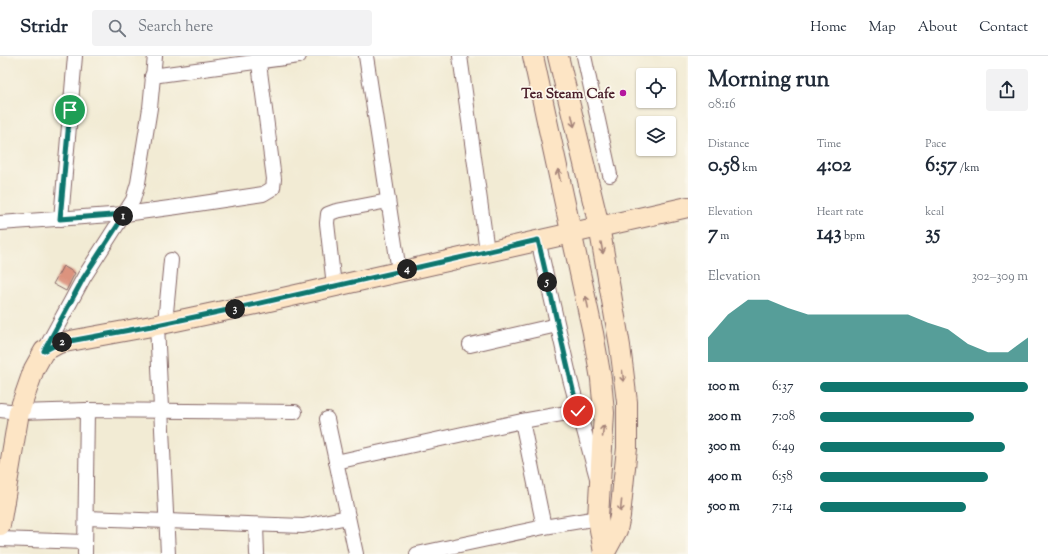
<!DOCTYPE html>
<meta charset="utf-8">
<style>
:root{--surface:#fff;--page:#f2f2f3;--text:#1f2937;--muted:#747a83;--line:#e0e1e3;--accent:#0f766e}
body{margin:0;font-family:"Sorts Mill Goudy",serif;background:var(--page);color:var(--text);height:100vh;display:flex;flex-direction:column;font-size:15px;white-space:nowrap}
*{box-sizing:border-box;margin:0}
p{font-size:13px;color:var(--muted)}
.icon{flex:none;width:22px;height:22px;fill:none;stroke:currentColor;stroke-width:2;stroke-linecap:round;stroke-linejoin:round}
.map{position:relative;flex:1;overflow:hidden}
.side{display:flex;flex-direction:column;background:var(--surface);width:360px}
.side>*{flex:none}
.controls{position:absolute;left:636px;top:12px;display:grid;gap:8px}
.controls a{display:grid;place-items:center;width:40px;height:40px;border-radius:4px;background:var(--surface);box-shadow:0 1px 3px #0004;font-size:20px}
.pin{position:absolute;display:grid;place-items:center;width:34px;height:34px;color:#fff;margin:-17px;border:2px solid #fff;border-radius:50%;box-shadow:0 1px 4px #0007}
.km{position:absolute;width:20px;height:20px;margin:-10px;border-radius:50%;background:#222;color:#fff;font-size:11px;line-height:20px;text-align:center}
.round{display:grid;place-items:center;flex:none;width:42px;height:42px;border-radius:4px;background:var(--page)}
.headline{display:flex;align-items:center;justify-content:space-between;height:68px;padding:0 20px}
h1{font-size:22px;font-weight:800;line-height:30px}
.stats{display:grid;grid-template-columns:repeat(3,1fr);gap:6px;height:68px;padding:4px 20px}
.stats div{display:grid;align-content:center}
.stats b{font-size:20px;font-weight:800}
.stats small{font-size:11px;font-weight:400}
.stats p{font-size:11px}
.chart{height:112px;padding:8px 20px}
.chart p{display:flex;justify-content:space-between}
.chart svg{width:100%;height:72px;margin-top:4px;fill:var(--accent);opacity:.7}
ul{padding:0 20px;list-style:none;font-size:13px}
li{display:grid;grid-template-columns:64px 48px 1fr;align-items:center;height:30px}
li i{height:10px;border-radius:5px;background:var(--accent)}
header{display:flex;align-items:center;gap:24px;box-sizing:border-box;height:56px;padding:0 20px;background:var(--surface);border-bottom:1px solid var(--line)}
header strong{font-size:19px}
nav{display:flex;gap:22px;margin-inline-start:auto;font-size:14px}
.search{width:280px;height:36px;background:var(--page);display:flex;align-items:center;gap:10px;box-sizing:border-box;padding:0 14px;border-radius:4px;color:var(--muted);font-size:15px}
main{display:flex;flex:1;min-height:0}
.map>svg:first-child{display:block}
</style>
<header>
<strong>Stridr</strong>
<div class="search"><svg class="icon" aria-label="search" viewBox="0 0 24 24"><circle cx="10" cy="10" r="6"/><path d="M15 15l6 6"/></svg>Search here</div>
<nav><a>Home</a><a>Map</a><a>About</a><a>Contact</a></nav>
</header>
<main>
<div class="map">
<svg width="688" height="498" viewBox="0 0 688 498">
<rect width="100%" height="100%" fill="#fbf7ec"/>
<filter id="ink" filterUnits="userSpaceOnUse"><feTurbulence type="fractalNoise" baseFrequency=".025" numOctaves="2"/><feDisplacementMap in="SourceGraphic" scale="8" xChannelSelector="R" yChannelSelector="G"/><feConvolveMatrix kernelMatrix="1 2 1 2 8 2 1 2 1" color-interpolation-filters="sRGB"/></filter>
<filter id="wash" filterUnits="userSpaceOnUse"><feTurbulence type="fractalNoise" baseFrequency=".012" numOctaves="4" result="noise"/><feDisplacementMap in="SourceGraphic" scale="16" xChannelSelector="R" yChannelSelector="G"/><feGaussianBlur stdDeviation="0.9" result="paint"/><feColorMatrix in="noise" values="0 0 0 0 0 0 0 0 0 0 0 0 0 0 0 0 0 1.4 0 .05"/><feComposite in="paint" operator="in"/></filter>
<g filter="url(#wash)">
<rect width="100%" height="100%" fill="#f2ebd4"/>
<g id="blocks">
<path fill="#dc937e" d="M63 210 75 217 66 235 53 228Z"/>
</g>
</g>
<g filter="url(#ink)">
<use href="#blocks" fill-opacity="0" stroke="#856666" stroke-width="1"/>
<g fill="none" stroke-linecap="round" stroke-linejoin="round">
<g stroke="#856666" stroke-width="16">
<g id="street">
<path d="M366 0 399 215"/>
<path d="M460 0 487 195"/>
<path d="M584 0 610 119"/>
<path d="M152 20 299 0"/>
<path d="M61 163 75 0"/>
<path d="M0 167 125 158 177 151 263 138 273 132 274 123 258 0"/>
<path d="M538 184 570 323 597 422"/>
<path d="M334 230 327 167 328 158 336 155 388 145"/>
<path d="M165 267 171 204"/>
<path d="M157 269 168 498"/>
<path d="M470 289 557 269"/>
<path d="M44 295 84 221 133 144 138 127 150 52 155 0"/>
<path d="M0 354 19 356 87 354 295 356"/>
<path d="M327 363 356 498"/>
<path d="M522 365 544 471"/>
<path d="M336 406 522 365 578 355"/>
<path d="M86 462 303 470 348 461"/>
<path d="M256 469 257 498"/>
<path d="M0 483 85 486"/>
<path d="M85 498 87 354"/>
<path d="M417 498 544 471 598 462"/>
</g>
</g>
<g stroke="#856666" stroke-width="22">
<g id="secondary">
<path d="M533 0 593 277 601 323 604 357 598 462 604 497"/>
<path d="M558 0 599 170 620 290 627 346V392L620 460 617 474 604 498"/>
<path d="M0 469 19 356 34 313 44 295 59 287 157 269 256 248 688 151"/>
</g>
</g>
<use href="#street" stroke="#fff" stroke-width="14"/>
<use href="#secondary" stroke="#fde5c5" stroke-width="20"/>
</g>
<defs><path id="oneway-shaft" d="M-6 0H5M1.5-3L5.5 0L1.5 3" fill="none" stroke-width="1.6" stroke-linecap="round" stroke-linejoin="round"/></defs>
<g stroke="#a48278">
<use href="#oneway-shaft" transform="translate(573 65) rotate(77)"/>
<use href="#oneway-shaft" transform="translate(559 119) rotate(-102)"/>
<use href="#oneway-shaft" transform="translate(602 192) rotate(80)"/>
<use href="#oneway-shaft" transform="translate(587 246) rotate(-102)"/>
<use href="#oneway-shaft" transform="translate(623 320) rotate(83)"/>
<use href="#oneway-shaft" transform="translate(603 375) rotate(-86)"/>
<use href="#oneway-shaft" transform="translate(621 450) rotate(96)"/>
</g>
</g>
<g fill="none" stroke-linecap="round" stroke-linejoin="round" filter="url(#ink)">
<g stroke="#fff" stroke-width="8">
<path id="route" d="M70 54 60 163 125 158 84 221 44 295 59 287 157 269 256 248 538 184 578 355"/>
</g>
<use href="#route" stroke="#0f766e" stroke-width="5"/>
</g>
<circle fill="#b5179e" stroke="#fbf7ec" stroke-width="1.5" cx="623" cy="37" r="4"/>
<g text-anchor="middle" stroke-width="3.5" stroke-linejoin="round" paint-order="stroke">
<g font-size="14" font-weight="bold" fill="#4a1f2b" stroke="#fbf7ec" text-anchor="end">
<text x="615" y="42">Tea Steam Cafe</text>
</g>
</g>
</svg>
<div class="controls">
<a><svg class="icon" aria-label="locate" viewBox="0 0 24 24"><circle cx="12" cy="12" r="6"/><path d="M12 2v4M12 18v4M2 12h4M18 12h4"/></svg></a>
<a><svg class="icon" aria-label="layers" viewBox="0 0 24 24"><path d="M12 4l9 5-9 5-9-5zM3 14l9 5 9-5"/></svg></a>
</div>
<div class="pin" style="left:70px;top:54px;background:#1e9e55"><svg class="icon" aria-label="arrive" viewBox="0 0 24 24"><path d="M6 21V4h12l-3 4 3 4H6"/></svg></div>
<div class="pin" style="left:578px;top:355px;background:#d93025"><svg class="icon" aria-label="check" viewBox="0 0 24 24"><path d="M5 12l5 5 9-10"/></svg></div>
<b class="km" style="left:123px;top:160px">1</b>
<b class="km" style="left:62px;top:286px">2</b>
<b class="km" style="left:235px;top:253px">3</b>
<b class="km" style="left:407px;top:213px">4</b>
<b class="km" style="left:547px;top:226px">5</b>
</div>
<section class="side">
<div class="headline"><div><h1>Morning run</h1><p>08:16</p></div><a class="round"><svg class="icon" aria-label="share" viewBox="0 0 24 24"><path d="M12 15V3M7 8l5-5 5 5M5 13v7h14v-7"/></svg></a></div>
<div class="stats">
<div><p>Distance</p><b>0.58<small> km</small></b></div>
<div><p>Time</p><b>4:02</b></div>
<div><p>Pace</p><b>6:57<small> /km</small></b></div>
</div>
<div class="stats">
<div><p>Elevation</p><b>7<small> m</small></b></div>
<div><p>Heart rate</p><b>143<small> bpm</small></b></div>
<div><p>kcal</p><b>35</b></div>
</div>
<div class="chart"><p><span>Elevation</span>302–309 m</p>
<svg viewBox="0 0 160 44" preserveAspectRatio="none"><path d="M0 44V29L10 15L20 6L30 6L40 11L50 15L60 15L70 15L80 15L90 15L100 15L110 20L120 24L130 33L140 38L150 38L160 29V44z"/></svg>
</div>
<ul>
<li><b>100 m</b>6:37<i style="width:100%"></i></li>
<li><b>200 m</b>7:08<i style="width:74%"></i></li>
<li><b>300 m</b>6:49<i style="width:89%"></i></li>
<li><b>400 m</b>6:58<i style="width:81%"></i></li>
<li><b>500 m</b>7:14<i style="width:70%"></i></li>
</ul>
</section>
</main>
